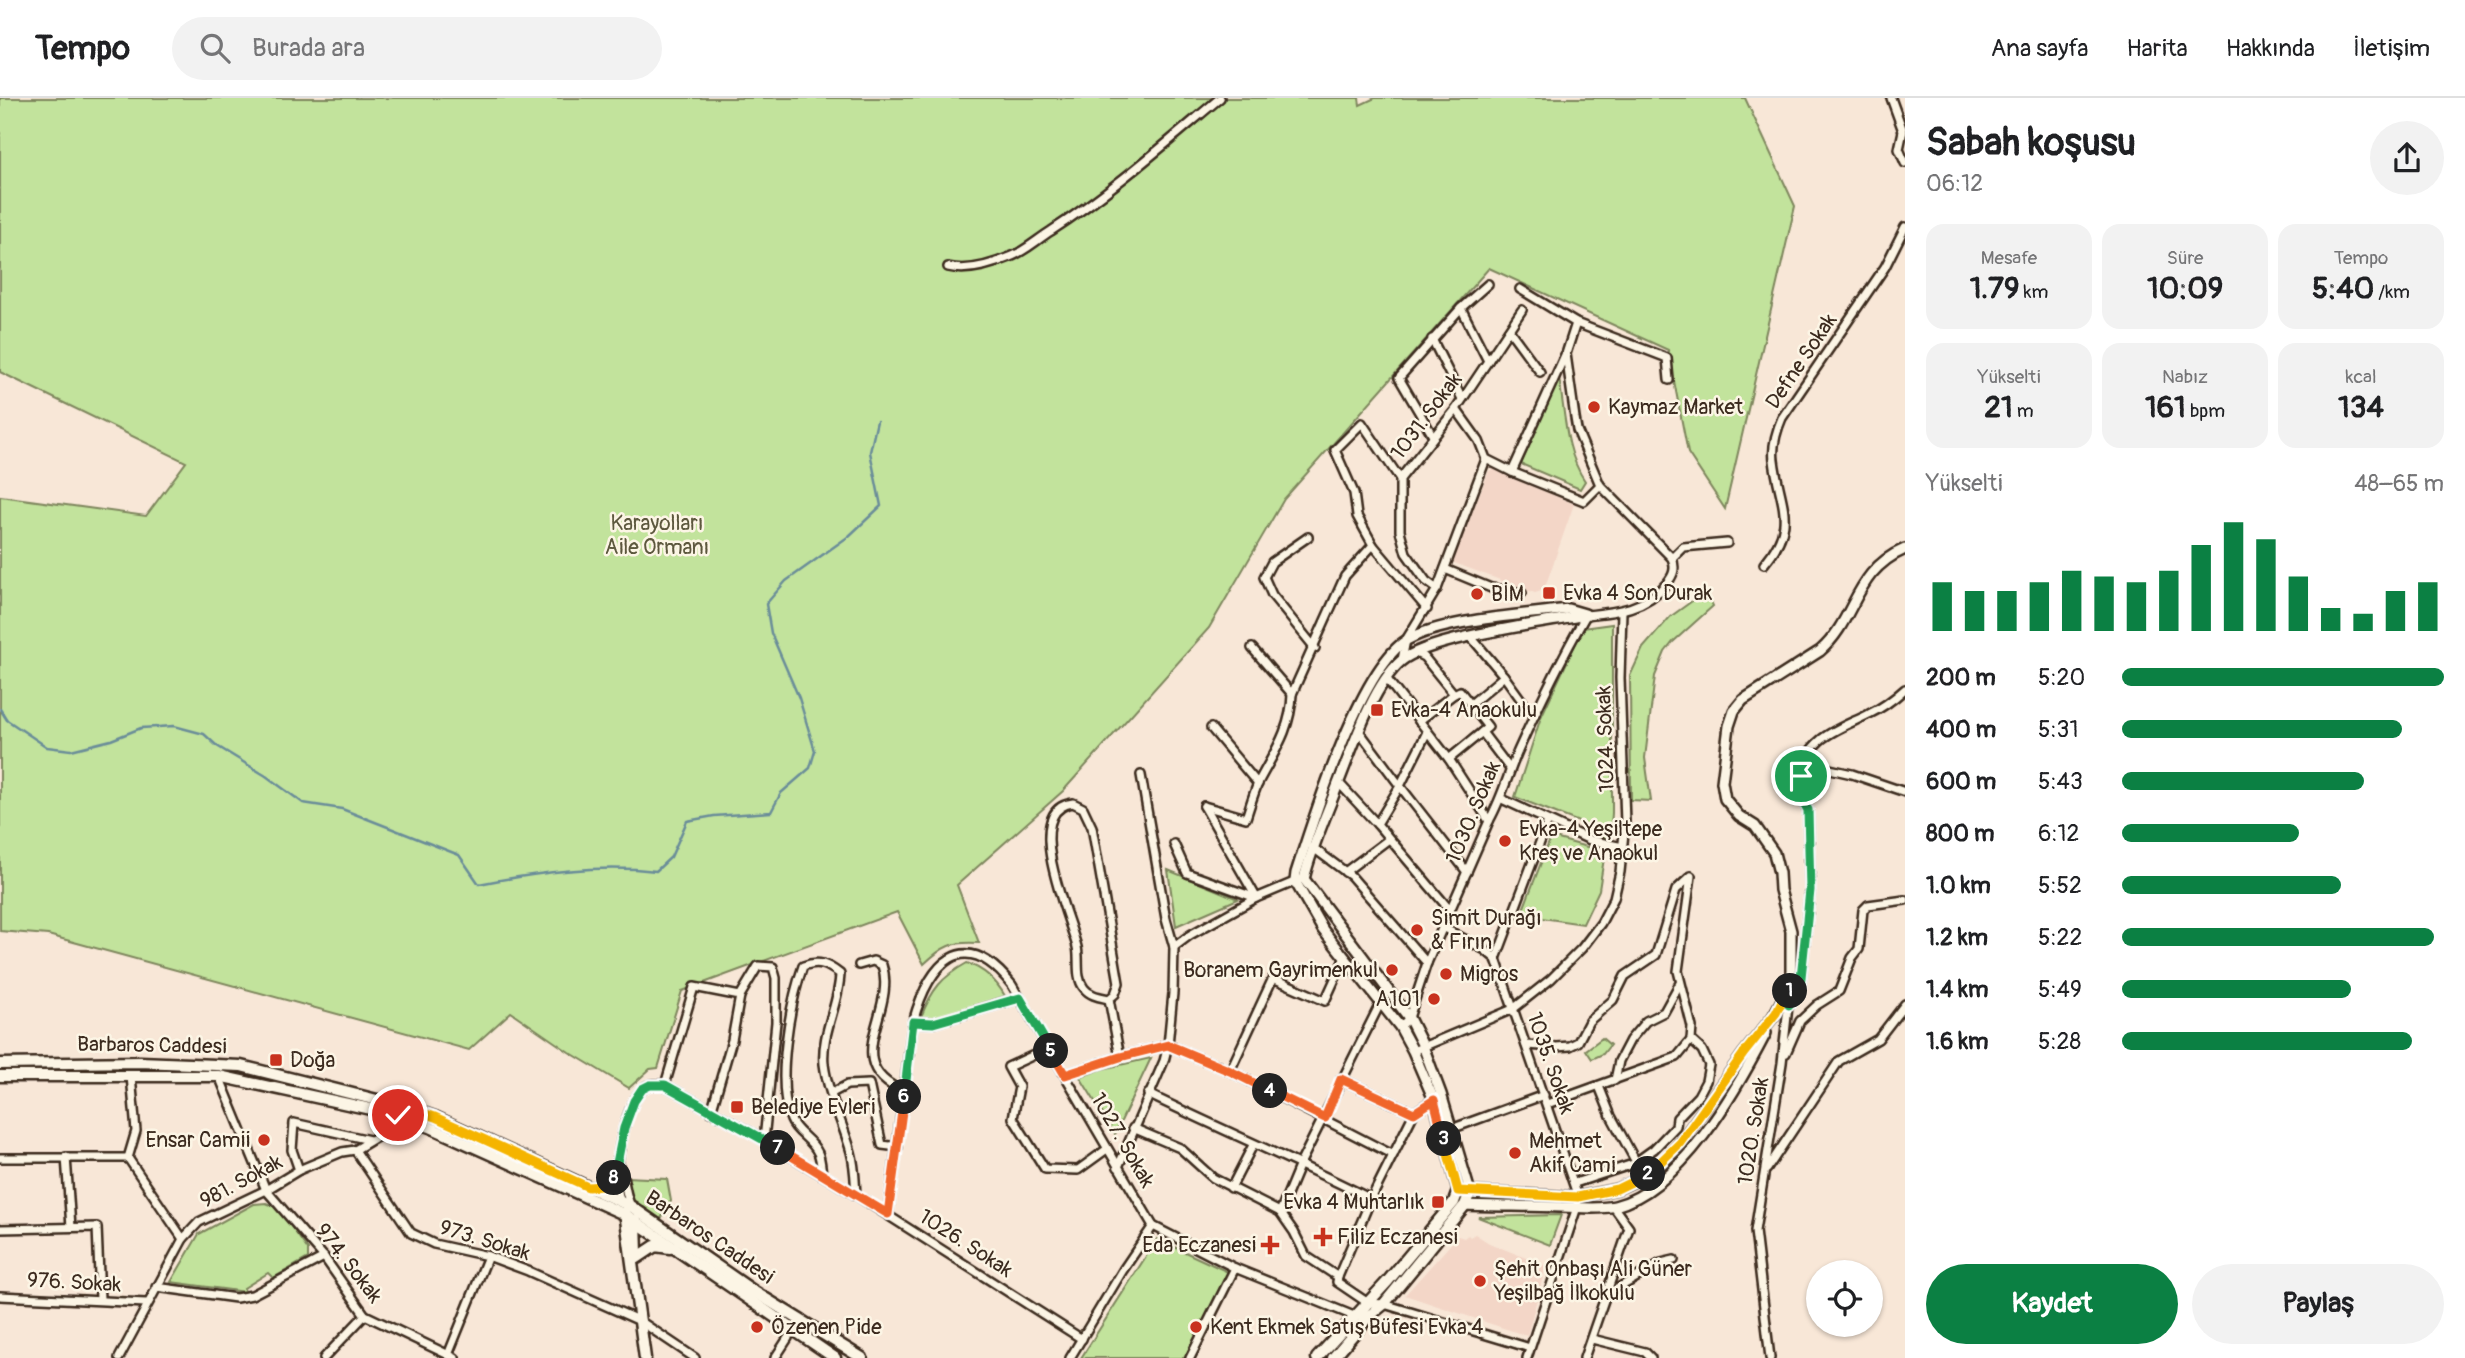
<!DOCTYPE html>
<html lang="tr">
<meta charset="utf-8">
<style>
:root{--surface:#fff;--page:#f2f2f2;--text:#202124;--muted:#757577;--line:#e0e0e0;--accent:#0b8043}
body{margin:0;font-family:Pangolin,sans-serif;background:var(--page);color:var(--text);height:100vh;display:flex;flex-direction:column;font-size:26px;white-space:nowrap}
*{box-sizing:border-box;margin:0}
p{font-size:23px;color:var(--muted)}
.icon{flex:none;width:38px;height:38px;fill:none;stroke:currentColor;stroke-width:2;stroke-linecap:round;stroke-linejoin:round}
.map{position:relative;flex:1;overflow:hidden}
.details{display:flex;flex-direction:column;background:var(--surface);width:560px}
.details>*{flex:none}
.fabs{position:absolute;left:1806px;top:1162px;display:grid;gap:14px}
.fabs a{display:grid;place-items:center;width:77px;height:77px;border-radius:50%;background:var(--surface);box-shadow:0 2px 5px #0004;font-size:35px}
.pin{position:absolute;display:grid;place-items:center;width:60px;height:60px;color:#fff;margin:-30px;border:4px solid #fff;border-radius:50%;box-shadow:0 2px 7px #0007}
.km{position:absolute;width:35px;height:35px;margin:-18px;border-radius:50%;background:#222;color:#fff;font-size:19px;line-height:35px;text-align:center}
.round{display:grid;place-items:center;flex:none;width:74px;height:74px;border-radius:37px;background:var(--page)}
.summary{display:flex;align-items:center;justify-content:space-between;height:119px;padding:0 21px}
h1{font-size:38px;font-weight:800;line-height:52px}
.metrics{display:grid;grid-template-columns:repeat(3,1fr);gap:10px;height:119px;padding:7px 21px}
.metrics div{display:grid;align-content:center;border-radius:18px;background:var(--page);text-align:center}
.metrics b{font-size:30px;font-weight:800}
.metrics small{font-size:19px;font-weight:400}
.metrics p{font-size:19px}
.chart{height:196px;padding:14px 21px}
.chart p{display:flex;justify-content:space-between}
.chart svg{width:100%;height:126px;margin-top:7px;stroke:var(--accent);stroke-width:6}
.primary-button{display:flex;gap:14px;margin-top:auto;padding:14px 21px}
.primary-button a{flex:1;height:80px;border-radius:42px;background:var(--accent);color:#fff;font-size:28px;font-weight:800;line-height:80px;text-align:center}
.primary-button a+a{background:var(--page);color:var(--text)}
ul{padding:0 21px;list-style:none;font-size:23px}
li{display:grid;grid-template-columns:112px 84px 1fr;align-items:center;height:52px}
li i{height:18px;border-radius:9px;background:var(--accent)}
header{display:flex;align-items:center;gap:42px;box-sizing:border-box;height:98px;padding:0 35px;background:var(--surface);border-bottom:2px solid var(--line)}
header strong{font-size:33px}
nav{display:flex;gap:38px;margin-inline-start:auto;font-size:24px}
.search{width:490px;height:63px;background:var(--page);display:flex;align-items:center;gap:18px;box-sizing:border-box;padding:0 24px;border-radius:38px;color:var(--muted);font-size:26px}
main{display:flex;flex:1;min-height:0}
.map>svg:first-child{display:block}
</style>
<header>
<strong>Tempo</strong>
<div class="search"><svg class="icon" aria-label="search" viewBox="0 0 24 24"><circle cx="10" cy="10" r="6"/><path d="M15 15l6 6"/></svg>Burada ara</div>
<nav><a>Ana sayfa</a><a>Harita</a><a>Hakkında</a><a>İletişim</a></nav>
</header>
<main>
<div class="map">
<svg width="1905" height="1260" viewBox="0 0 1905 1260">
<rect width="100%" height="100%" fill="#f8e7d7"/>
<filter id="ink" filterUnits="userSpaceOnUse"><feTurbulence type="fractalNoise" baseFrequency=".0143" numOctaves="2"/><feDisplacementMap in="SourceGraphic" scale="14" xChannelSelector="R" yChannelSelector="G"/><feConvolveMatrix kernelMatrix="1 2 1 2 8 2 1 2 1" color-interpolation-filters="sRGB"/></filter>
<g filter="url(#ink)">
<g fill="#f3d6c7">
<path d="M1493 371 1574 406 1544 492 1535 495 1452 464 1489 373Z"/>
<path d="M1475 1136 1489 1145 1546 1168 1527 1238 1405 1197 1458 1138 1464 1140 1468 1137 1470 1139Z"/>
</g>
<g fill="#c2e39c" stroke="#7e865d" stroke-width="2">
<path d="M0 0H1359L1360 7 1375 0H1745L1795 108 1725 411 1688 355 1668 252 1489 170 1284 401 1209 530 1063 693 957 787 979 845C952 843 943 848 924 866L897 814 682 893 658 970 650 971 629 990 569 954 511 914 469 952 48 837 0 833V398L146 418 186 364 0 274Z"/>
<path d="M1559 280C1565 314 1565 354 1585 383L1580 391 1521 366Z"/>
<path d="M1706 493 1713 508 1673 544 1665 554 1655 578 1645 660 1651 703 1631 702 1630 578 1643 550 1670 519Z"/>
<path d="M1612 526V715L1610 741 1586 735 1584 726 1515 699 1541 619 1583 530Z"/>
<path d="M1551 739 1605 754 1599 792 1583 826 1521 817Z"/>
<path d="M1168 772 1238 801 1176 828Z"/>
<path d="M967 865C984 871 996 882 1005 898L934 920 921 919C932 891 942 879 967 865Z"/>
<path d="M1602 940 1610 947 1603 956 1592 961 1586 952Z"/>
<path d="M1151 960 1115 1036 1080 979 1102 971Z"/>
<path d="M626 1079 667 1081 671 1103 659 1124 630 1105Z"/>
<path d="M266 1105 278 1110 308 1152V1160L273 1180 268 1175 244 1190 245 1194 171 1184 199 1136 254 1106Z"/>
<path d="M1561 1117 1550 1147 1478 1119Z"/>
<path d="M1157 1141 1228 1174 1186 1260H1081Z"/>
</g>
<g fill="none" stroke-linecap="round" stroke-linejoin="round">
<path stroke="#6a8d99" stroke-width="2.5" d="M0 611 7 622 47 649 71 652 111 642 141 630 174 628 204 636 217 648 266 678 303 705 342 711 459 757 479 786C536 775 598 766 656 773L671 759 687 723 714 718 771 714 781 695 810 670 815 653 799 600 771 535 766 506 786 483 849 438 881 408 870 354 877 323"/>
<g stroke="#3b2a1e" stroke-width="12">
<g id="minor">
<path d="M1891 0 1903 33 1899 51 1905 65"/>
<path d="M948 169C968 174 991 167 1010 159 1024 154 1038 141 1051 133 1111 94 1165 46 1220 0"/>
<path d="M1520 191 1576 225 1667 260 1669 282"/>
<path d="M1461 210 1488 263"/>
<path d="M1509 232 1540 274"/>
<path d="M1432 241 1462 301"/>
<path d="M1456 311 1479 343 1486 361 1512 374 1584 403 1600 387"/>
<path d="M1433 338 1399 280 1461 210 1488 186"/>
<path d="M1512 374 1565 257"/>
<path d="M1308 439 1272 464 1264 479 1272 497 1315 550"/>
<path d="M1373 447 1357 418 1354 395 1335 352 1362 325 1400 381"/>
<path d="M1672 460 1683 449 1727 445"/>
<path d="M1764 466C1799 425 1779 406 1774 362 1772 347 1776 334 1782 320L1885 169 1905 129"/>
<path d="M1445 471 1491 490 1522 495"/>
<path d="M1437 491 1426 483 1406 455 1400 433V381L1456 311 1522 212"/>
<path d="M1471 539 1504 578 1533 618"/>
<path d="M1252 550 1292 596"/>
<path d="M1416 555 1424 559 1454 596 1460 593 1488 629 1482 634 1510 671"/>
<path d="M1402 562 1406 542 1437 491 1486 361"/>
<path d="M1386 580 1449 661 1489 723"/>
<path d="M1471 606 1504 578"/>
<path d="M1419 623 1454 596"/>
<path d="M1211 630 1258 686"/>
<path d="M1359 633 1400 688 1377 726 1449 811"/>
<path d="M1427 634 1400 688 1467 774"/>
<path d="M1449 661 1482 634"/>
<path d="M1803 665 1852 676 1905 694"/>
<path d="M1339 685 1377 726"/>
<path d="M1502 701 1590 742 1623 749"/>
<path d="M1073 705 1083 710 1092 729 1119 885 1115 896 1109 901C1100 899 1090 898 1084 890 1075 879 1080 862 1077 849 1070 820 1020 711 1073 705Z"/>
<path d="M1204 708 1246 720C1250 708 1254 694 1259 683 1275 653 1291 631 1292 596L1345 478 1373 447 1427 511"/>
<path d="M1204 708 1256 799"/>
<path d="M1174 746 1187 775 1256 800"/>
<path d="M1312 749 1351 778 1427 865"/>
<path d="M1345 774 1389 741"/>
<path d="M1442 829 1485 852 1496 861 1578 1099 1577 1109 1527 1260"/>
<path d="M1174 849 1190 837 1256 800 1299 782"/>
<path d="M1496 861 1548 723"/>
<path d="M859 867 873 863 882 867C898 914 836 966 905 994"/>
<path d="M1109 901 1120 959"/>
<path d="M1790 905 1800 889 1810 792 1808 712C1800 700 1800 690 1802 675 1807 639 1840 631 1869 616 1882 610 1894 601 1905 591"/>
<path d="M913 924 933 925 1020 900"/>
<path d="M1400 929 1409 920 1427 865 1489 723C1502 700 1508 676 1518 653 1539 606 1561 561 1586 517 1617 514 1646 511 1667 485 1674 477 1676 470 1672 460L1600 387 1577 332 1575 320 1566 256 1576 225"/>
<path d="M1526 947 1556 949 1570 948 1578 944 1589 923 1613 902 1625 878 1656 857 1676 792 1691 778 1678 873 1692 929 1691 942 1702 952 1709 967 1706 983 1698 998 1677 1020 1676 1028 1654 1051 1633 1066 1575 1085"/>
<path d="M1049 950 1008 969 1019 989 1013 1020 1045 1071 1078 1072 1107 1051"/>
<path d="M1413 953 1513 911 1551 881 1582 850 1601 825 1614 800 1620 774 1625 725 1620 580 1622 513"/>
<path d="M1786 955 1800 923 1817 907 1839 893 1852 860 1859 851 1863 812 1868 807 1905 802"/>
<path d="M1230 973 1273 880 1325 903 1345 859"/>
<path d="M1065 977 1120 959 1168 947 1230 973 1393 1057"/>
<path d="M219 978 266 1092 324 1159 365 1217 455 1260"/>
<path d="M1341 981 1414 1015"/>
<path d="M1615 982 1619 963 1630 942 1646 923 1664 914 1680 885"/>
<path d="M665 987 694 889 740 898"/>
<path d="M1599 988 1611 1018 1636 1064"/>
<path d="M832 995 847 987 869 986 882 1047 898 1049"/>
<path d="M1148 996C1222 1032 1298 1064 1371 1101"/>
<path d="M1437 999 1414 1015 1371 1101 1338 1179 1337 1184 1368 1205 1384 1206 1530 1250"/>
<path d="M1547 1006 1677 959 1691 942"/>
<path d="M711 1014 732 942 740 898 758 868 773 869 776 880V924L764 1042"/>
<path d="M1133 1030 1180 1050 1213 1080 1280 1114 1294 1134 1306 1158 1338 1179"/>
<path d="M1451 1031 1544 997"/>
<path d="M355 1052 411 1135 434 1146 488 1158 528 1173 640 1223 695 1260"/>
<path d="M66 1059 71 1129"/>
<path d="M0 1060H128"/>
<path d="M128 1060 183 1141"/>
<path d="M128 1060 136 1033 131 978"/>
<path d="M618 1066C626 1079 624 1095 631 1108"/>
<path d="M1118 1069 1164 963 1168 947 1173 895 1174 849 1166 821 1141 677"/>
<path d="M1767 1071 1839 963 1878 941 1905 906"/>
<path d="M299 1072 292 1052 294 1025 370 1042"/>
<path d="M822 1076C821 1070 821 1061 818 1055 812 1041 796 1035 791 1022 775 986 790 905 803 868 819 862 827 866 840 876 839 907 821 935 824 966 828 997 843 1025 851 1054 855 1068 855 1083 856 1097"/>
<path d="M590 1089 606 1087 616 1078"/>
<path d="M1231 1090 1253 1047"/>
<path d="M621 1104C610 1082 624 1005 644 990 650 985 658 986 665 987L764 1042 856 1097 1082 1241"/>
<path d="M1280 1114 1300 1066 1381 904"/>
<path d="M888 1116 913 924C929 866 963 825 1012 887L1153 1128 1235 1170 1354 1218H1360"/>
<path d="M0 1131 97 1129 100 1201"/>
<path d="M156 1189 236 1200 252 1197 324 1159"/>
<path d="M1608 1196 1661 1165 1674 1162"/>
<path d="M0 1198 146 1205"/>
<path d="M1592 1241 1645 1254 1651 1260"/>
<path d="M448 1257 488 1158"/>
<path d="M119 1260 183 1141 199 1124 266 1092 299 1072 342 1054 355 1052 388 1032 401 1014"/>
<path d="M324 1260 365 1217"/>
<path d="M775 1260 788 1240"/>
<path d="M1070 1260 1123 1172 1153 1128"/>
<path d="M1190 1260 1235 1170"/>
<path d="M1584 1260 1629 1130 1613 1108"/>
<path d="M1770 1260 1755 1133 1782 965 1790 889"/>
</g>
</g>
<g stroke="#3b2a1e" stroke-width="14">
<g id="tertiary">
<path d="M1586 517C1545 525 1430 539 1401 563 1373 587 1352 651 1338 686 1326 718 1312 748 1304 781L1409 920 1423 948 1441 996 1470 1094 1578 1099 1617 1091 1652 1075 1680 1045 1744 955 1776 915"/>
<path d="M1773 919 1791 885V833L1780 792 1779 775 1774 755 1755 728 1739 718 1725 701 1722 684 1729 628 1734 613 1743 602 1820 553C1857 521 1853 473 1905 451"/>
<path d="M1458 1093 1434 1002 1413 953 1400 929 1323 832 1295 783 1296 775C1313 722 1360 570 1407 542 1443 521 1525 517 1568 511L1585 516"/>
<path d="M1465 1107C1497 1108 1529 1108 1561 1109 1578 1109 1598 1112 1615 1108 1681 1091 1736 993 1766 935"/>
</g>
</g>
<g stroke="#3b2a1e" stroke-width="15">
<g id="secondary">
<path d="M0 966 140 964 241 968 405 1009 435 1019 632 1109 753 1193 862 1260"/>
<path d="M0 978H219L398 1017 430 1029 626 1117 835 1260"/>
<path d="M625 1114 645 1260"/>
<path d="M636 1122 637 1156"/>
<path d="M637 1160 655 1148 670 1150"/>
<path d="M1317 1260 1388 1183 1454 1104 1458 1093 1470 1094 1465 1107 1384 1206 1369 1218 1333 1260"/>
</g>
</g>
<use href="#minor" stroke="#fcf5e5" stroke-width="7"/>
<use href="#tertiary" stroke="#fcf5e5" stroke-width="9"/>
<use href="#secondary" stroke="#fcf5e5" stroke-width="10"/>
</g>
</g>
<g fill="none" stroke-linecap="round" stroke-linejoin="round" filter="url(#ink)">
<g stroke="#fff" stroke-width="14">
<path id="split-1" d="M1790 893 1789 907 1800 889 1807 822 1810 792 1808 712C1801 701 1799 692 1801 678"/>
</g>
<g stroke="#fff" stroke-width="14">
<path id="split-2" d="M1648 1076 1680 1045 1744 955 1776 915 1791 885 1790 893"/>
</g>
<g stroke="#fff" stroke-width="14">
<path id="split-3" d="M1444 1041 1458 1093 1578 1099 1617 1091 1648 1076"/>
</g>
<g stroke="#fff" stroke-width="14">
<path id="split-4" d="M1270 993 1325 1020 1341 981 1414 1015 1434 1002 1444 1041"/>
</g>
<g stroke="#fff" stroke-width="14">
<path id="split-5" d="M1051 953 1065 977 1120 959 1168 947 1230 973 1270 993"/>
</g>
<g stroke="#fff" stroke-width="14">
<path id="split-6" d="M904 999 913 924 933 925 1020 900 1051 953"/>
</g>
<g stroke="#fff" stroke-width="14">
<path id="split-7" d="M778 1050 888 1116 904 999"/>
</g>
<g stroke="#fff" stroke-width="14">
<path id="split-8" d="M614 1080 624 1030 634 1003 642 991 650 987H665L778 1050"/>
</g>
<g stroke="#fff" stroke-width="14">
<path id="split-9" d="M398 1017 405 1009 435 1019 588 1089 602 1088 614 1080"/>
</g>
<use href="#split-1" stroke="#22a559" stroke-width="9"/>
<use href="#split-2" stroke="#f5b400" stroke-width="9"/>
<use href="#split-3" stroke="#f5b400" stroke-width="9"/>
<use href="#split-4" stroke="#f0652b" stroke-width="9"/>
<use href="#split-5" stroke="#f0652b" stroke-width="9"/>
<use href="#split-6" stroke="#22a559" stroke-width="9"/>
<use href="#split-7" stroke="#f0652b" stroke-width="9"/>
<use href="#split-8" stroke="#22a559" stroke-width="9"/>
<use href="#split-9" stroke="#f5b400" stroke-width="9"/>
</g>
<g fill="#c8321e" stroke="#fcf5e5" stroke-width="2.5">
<circle cx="1594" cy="309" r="7"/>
<rect x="1542" y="488" width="14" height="14" rx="3.5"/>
<circle cx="1477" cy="496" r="7"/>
<rect x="1370" y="605" width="14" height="14" rx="3.5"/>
<circle cx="1505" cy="743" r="7"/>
<circle cx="1417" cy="832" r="7"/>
<circle cx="1392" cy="872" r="7"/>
<circle cx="1446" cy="876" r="7"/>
<circle cx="1434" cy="901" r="7"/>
<rect x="269" y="955" width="14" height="14" rx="3.5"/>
<rect x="730" y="1002" width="14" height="14" rx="3.5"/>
<circle cx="264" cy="1042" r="7"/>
<circle cx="1515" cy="1055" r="7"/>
<rect x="1431" y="1097" width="14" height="14" rx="3.5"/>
<path d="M1319.5 1128.5h7v7h7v7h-7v7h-7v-7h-7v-7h7z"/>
<path d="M1266.5 1136.5h7v7h7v7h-7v7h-7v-7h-7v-7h7z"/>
<circle cx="1480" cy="1183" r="7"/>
<circle cx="757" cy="1229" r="7"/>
<circle cx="1196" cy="1229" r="7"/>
</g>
<g text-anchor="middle" stroke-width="5" stroke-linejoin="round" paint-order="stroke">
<g font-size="21" fill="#3b2a1e" stroke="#fcf5e5">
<text transform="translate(1801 263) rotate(-56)" y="7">Defne Sokak</text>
<text transform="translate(1426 318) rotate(-53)" y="7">1031. Sokak</text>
<text transform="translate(1605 641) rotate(-92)" y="7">1024. Sokak</text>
<text transform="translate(1473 714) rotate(-67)" y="7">1030. Sokak</text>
<text transform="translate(152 947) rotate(1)" y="7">Barbaros Caddesi</text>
<text transform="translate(1551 965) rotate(71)" y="7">1035. Sokak</text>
<text transform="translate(1753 1033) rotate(-81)" y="7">1020. Sokak</text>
<text transform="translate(1123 1042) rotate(60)" y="7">1027. Sokak</text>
<text transform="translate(241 1083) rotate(-28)" y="7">981. Sokak</text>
<text transform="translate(710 1139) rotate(34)" y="7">Barbaros Caddesi</text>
<text transform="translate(485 1142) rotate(17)" y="7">973. Sokak</text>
<text transform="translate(966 1145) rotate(33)" y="7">1026. Sokak</text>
<text transform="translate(349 1165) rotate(52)" y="7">974. Sokak</text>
<text transform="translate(74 1184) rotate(3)" y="7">976. Sokak</text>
</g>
<g font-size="21" fill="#3b2a1e" stroke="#fcf5e5" text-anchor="start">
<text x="1608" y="316">Kaymaz Market</text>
<text x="1563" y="502">Evka 4 Son Durak</text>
<text x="1491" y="503">BİM</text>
<text x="1391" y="619">Evka-4 Anaokulu</text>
<text x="1519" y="738">Evka-4 Yeşiltepe<tspan x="1519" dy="24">Kreş ve Anaokul</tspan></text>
<text x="1431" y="827">Simit Durağı<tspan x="1431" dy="24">&amp; Fırın</tspan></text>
<text x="1378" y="879" text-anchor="end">Boranem Gayrimenkul</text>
<text x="1460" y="883">Migros</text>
<text x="1420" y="908" text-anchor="end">A101</text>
<text x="290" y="969">Doğa</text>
<text x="751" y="1016">Belediye Evleri</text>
<text x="250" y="1049" text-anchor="end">Ensar Camii</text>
<text x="1529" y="1050">Mehmet<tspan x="1529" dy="24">Akif Cami</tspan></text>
<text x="1424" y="1111" text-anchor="end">Evka 4 Muhtarlık</text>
<text x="1337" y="1146">Filiz Eczanesi</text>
<text x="1256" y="1154" text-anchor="end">Eda Eczanesi</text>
<text x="1494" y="1178">Şehit Onbaşı Ali Güner<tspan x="1494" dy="24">Yeşilbağ İlkokulu</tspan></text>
<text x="771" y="1236">Özenen Pide</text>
<text x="1210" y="1236">Kent Ekmek Satış Büfesi Evka 4</text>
</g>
<g font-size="21" fill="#5d583e" stroke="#fcf5e5">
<text x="657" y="432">Karayolları<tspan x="657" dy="24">Aile Ormanı</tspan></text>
</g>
</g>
</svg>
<div class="fabs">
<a><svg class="icon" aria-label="locate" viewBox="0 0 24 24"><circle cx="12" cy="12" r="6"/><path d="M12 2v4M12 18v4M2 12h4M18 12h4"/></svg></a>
</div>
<div class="pin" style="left:1801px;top:678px;background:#1e9e55"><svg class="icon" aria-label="arrive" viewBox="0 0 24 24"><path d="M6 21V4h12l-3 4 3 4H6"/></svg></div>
<div class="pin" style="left:398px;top:1017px;background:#d93025"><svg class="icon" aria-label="check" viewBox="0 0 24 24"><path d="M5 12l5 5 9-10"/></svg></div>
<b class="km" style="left:1790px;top:893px">1</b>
<b class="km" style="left:1648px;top:1076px">2</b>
<b class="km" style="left:1444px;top:1041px">3</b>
<b class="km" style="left:1270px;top:993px">4</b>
<b class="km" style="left:1051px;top:953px">5</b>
<b class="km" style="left:904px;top:999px">6</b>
<b class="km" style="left:778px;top:1050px">7</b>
<b class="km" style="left:614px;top:1080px">8</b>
</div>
<section class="details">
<div class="summary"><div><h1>Sabah koşusu</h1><p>06:12</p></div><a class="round"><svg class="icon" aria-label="share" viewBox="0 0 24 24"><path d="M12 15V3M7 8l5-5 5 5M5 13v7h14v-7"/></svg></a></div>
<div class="metrics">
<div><p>Mesafe</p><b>1.79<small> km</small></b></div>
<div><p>Süre</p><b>10:09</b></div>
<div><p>Tempo</p><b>5:40<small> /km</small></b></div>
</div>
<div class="metrics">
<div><p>Yükselti</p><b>21<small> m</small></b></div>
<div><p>Nabız</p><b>161<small> bpm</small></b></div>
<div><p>kcal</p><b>134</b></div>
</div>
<div class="chart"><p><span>Yükselti</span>48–65 m</p>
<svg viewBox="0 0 160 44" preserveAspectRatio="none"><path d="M5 44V27M15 44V30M25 44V30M35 44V27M45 44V23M55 44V25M65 44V27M75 44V23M85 44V14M95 44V6M105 44V12M115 44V25M125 44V36M135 44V38M145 44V30M155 44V27"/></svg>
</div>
<ul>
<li><b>200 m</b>5:20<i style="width:100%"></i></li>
<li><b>400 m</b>5:31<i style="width:87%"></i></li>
<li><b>600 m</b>5:43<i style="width:75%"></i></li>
<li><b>800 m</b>6:12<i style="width:55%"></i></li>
<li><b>1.0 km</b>5:52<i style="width:68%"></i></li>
<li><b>1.2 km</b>5:22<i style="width:97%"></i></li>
<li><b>1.4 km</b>5:49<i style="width:71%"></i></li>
<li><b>1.6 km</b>5:28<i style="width:90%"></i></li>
</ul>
<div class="primary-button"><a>Kaydet</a><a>Paylaş</a></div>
</section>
</main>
